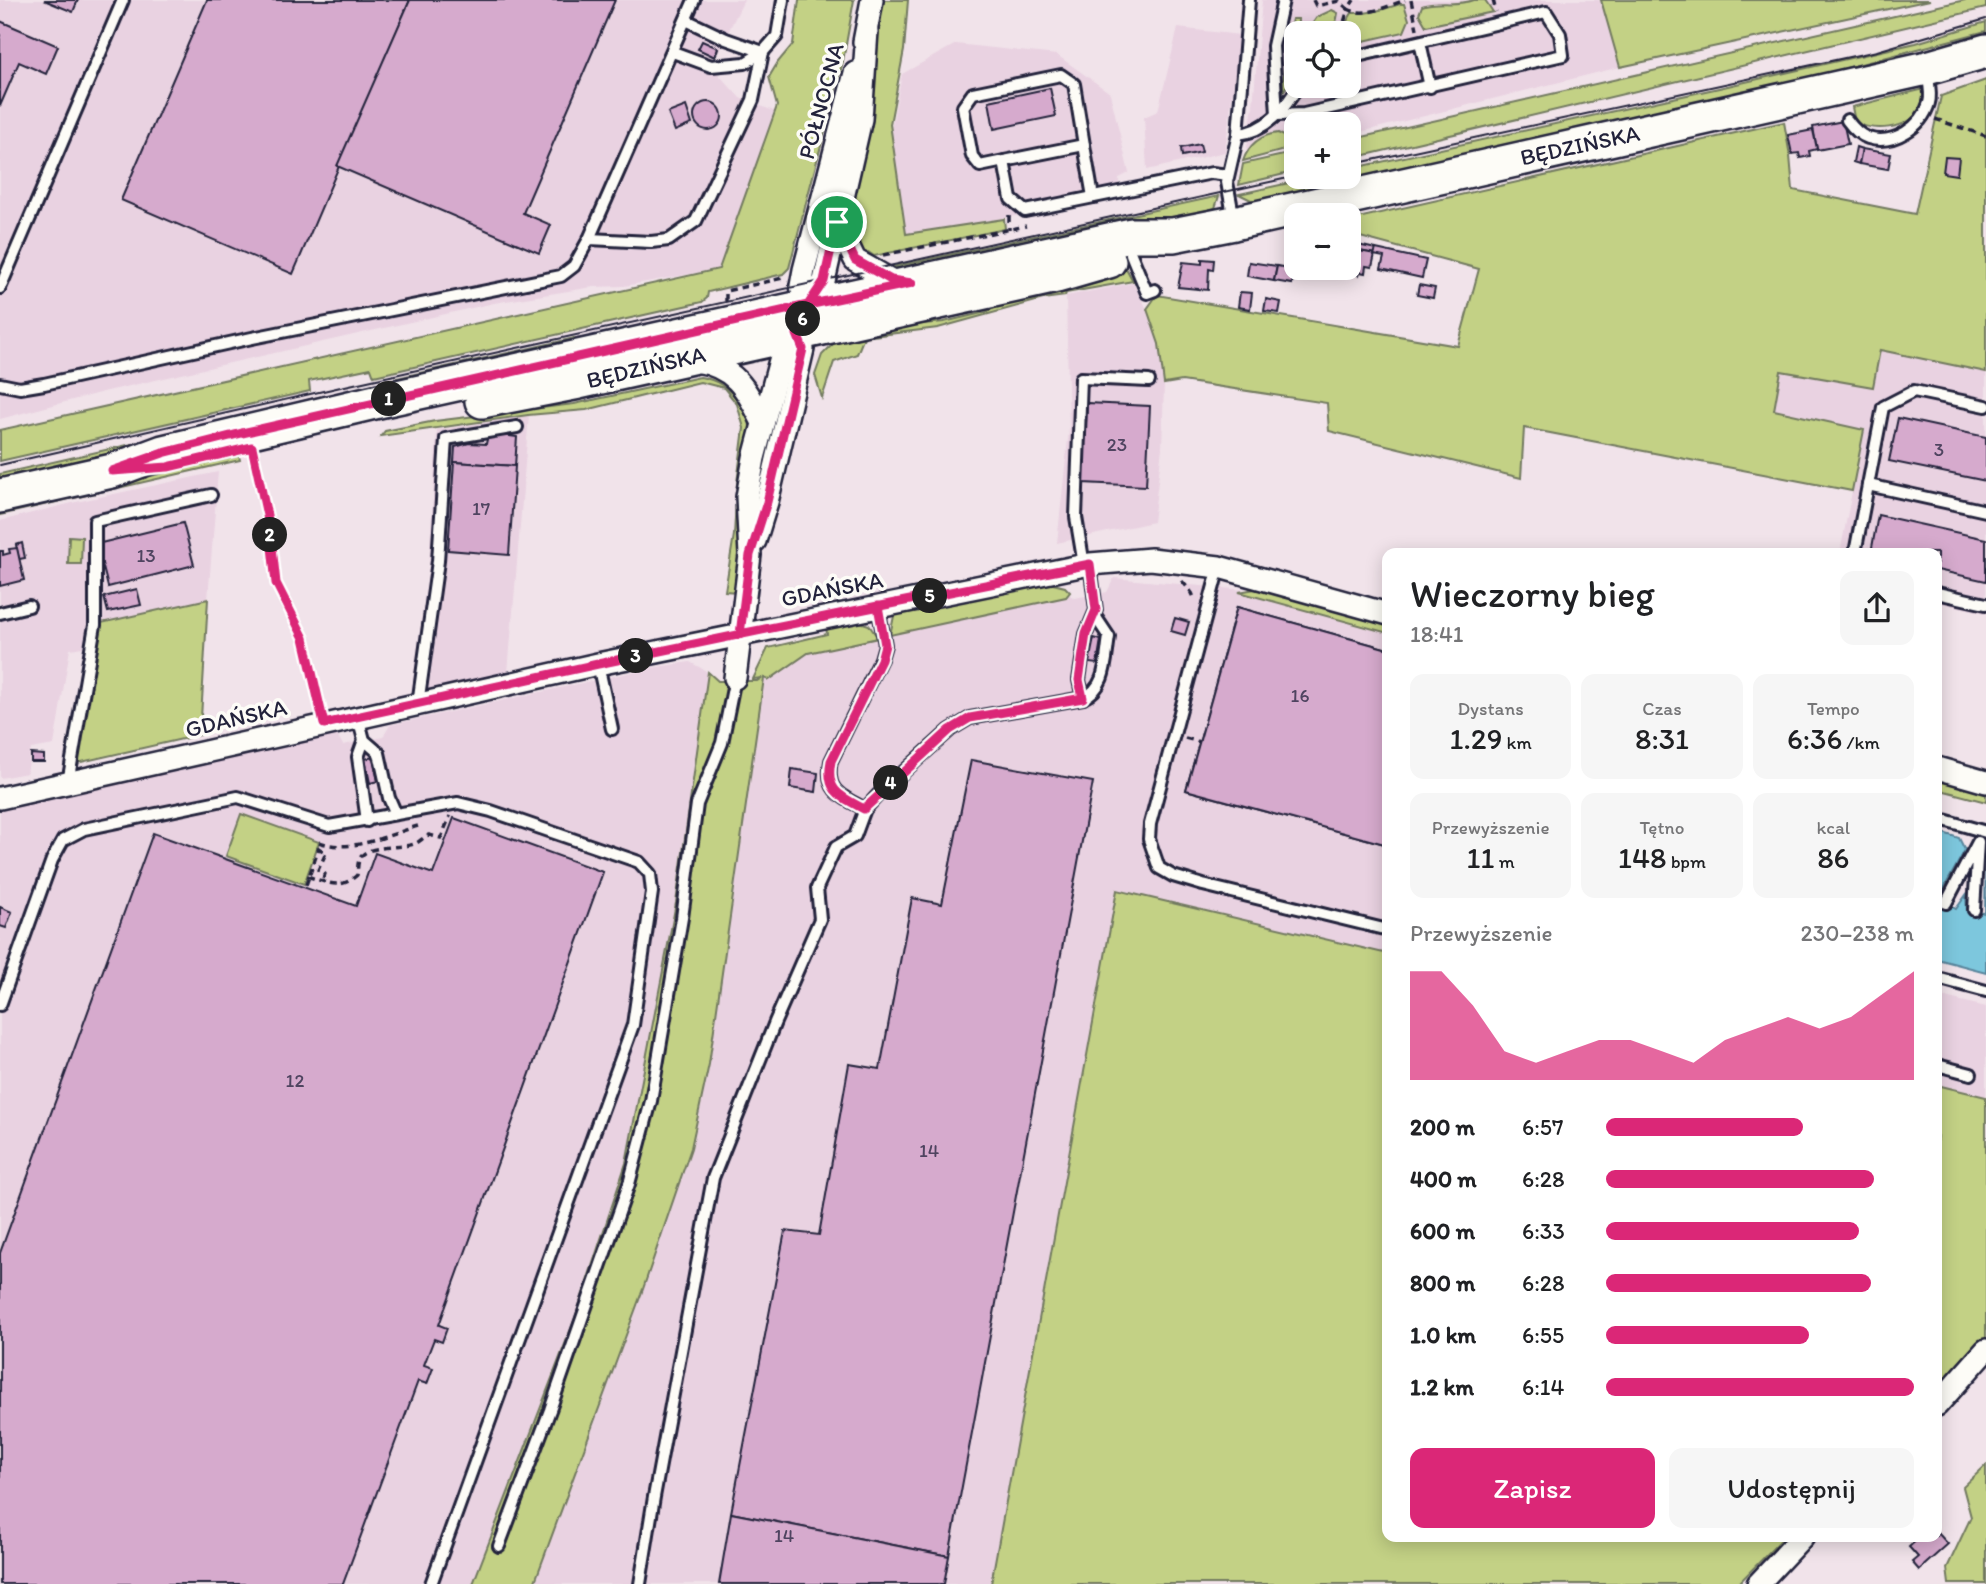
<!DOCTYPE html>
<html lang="pl">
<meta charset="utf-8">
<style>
:root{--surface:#fff;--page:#f6f6f6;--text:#202124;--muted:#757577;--accent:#db2777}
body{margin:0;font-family:Itim,sans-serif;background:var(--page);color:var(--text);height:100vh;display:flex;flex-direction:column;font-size:26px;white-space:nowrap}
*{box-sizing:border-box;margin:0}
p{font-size:23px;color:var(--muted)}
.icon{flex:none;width:38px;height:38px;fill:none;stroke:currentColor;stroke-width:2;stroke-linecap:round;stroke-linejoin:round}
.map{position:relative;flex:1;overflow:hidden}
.sheet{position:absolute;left:1382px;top:548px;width:560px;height:994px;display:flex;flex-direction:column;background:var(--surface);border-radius:14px;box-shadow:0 4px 18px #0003}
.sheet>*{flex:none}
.buttons{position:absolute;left:1284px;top:21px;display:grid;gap:14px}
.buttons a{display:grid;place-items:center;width:77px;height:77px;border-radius:14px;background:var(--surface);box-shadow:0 4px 18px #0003;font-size:35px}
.pin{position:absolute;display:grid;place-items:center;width:60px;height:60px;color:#fff;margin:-30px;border:4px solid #fff;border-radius:50%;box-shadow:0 2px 7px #0007}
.km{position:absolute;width:35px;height:35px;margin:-18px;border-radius:50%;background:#222;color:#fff;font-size:19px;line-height:35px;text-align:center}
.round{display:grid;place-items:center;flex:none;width:74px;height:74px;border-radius:14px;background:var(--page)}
.head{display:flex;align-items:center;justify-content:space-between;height:119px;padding:0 28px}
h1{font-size:38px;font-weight:600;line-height:52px}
.figures{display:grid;grid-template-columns:repeat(3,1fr);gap:10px;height:119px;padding:7px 28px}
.figures div{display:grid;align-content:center;border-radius:14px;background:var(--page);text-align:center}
.figures b{font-size:30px;font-weight:600}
.figures small{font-size:19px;font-weight:400}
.figures p{font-size:19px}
.chart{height:196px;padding:14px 28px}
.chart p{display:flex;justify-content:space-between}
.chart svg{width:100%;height:126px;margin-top:7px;fill:var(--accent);opacity:.7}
.button{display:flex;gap:14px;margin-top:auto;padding:14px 28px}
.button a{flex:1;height:80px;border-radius:14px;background:var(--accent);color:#fff;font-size:28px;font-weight:600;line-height:80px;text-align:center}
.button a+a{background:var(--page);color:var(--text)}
ul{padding:0 28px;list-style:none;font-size:23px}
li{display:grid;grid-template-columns:112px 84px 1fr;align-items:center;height:52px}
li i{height:18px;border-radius:9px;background:var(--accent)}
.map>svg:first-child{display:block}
</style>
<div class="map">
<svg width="1986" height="1584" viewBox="0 0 1986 1584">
<rect width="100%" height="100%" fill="#f1e3ea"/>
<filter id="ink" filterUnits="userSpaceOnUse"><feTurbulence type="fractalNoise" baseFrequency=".0143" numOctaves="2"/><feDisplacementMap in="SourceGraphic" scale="14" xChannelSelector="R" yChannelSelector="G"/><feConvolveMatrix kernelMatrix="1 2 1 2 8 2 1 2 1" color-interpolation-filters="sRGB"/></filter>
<g filter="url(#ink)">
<g fill="#e9d2e1" fill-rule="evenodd">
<path d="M0 0H744L711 66 740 98 779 113 719 269 624 286 593 287 494 303 103 392 0 419Z"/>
<path d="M1262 0H1601L1620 67 1349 135V124H1297V148L1245 161 1253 106ZM1297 33H1349V86H1297Z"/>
<path d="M1178 28 1240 35 1225 152 1147 170 1144 117 1158 111Z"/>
<path d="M956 44 1057 55 1110 93 1129 173 1119 178 1118 198 906 235 891 130 902 74Z"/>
<path d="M1133 283 1147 309 1159 344 1164 384 1162 448 1153 522 1057 543 1069 430 1066 296Z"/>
<path d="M1880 350 1986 372V613L1937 602V553H1840L1864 430 1773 410 1781 370 1873 387Z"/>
<path d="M529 415 508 673 411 695 429 566 437 430Z"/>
<path d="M218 472 208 599 87 627 83 647 70 649 54 745 31 749 27 773 0 778V521L76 502Z"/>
<path d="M1114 578 1245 590 1388 629V954L1117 890 991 1584H534L643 1289 691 1148 709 1064 764 678 803 651 1065 591 1074 598 1107 592Z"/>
<path d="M690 662 708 672 676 903 626 1163 575 1318 473 1584H0V809L337 735 343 745 383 737 390 725 650 668Z"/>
<path d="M1937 995 1986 1007V1097L1937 1085Z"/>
</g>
<g fill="#c3d185" stroke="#727a60" stroke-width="2">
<path d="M799 0H854L843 61 789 268 783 274 708 292 707 298 702 302 374 376 371 368 309 381 310 391 0 461V430L719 269 777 106 769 77 778 62 793 44Z"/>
<path d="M884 0H908L904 50 890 124 906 234 1004 219 1005 229 874 256 868 252 861 256 850 228 851 205Z"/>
<path d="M1473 0H1485L1493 12 1426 26 1419 14 1422 6C1438 0 1456 7 1473 0Z"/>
<path d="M1601 0H1930L1620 67Z"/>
<path d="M1965 0H1986V8L1349 159V140Z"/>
<path d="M1400 4H1404L1409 20 1404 32 1350 44 1347 21 1352 13C1370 14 1384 9 1400 4Z"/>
<path d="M1332 10 1338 13 1334 33H1306L1317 17Z"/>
<path d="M1292 19H1298L1297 69 1283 92 1285 52Z"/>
<path d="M1986 22V31L1808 78 1257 200H1251L1239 194 1316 177H1349V169L1719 88 1916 43Z"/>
<path d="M1986 80V372L1880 350 1873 387 1781 371 1774 410 1864 430 1852 491 1524 428 1521 478 1329 431 1327 403 1182 381 1164 384 1159 344 1147 309 1157 295 1458 346 1479 269 1349 234V220L1784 122 1790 156 1793 190 1915 214 1941 96Z"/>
<path d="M1924 89C1923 95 1923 106 1919 111 1906 130 1873 132 1855 122L1852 107Z"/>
<path d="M1278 133 1284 136 1292 148 1243 161C1249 144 1260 135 1278 133Z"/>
<path d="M1297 152V171L1239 185 1243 164Z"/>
<path d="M1219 196 1215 208 1154 224 903 271 883 269Z"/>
<path d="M1126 268 1133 281 1066 293 1065 296 1043 299 938 328 864 337 857 354 834 362 822 398 815 375 822 355 836 341 881 328 944 322 986 312 1009 301Z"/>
<path d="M575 338 555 347 382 385 380 382Z"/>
<path d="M700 377C718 380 727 387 739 401L743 399C758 439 746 450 743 489 740 523 739 558 737 592L725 591 734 535 737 483 744 428 737 404 724 388 700 382 586 410 528 415 381 436 385 431 435 421 574 404Z"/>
<path d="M319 397 321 408 0 481V474L167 436Z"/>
<path d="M239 456 240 460 0 515V510Z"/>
<path d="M69 536 82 537 81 564H68Z"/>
<path d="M1045 582 1065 587 1070 592 1066 597 890 635 894 616 903 610Z"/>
<path d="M1260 588 1388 624V633L1239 592Z"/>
<path d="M208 599 200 735 77 763 101 623Z"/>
<path d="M857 621 869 625 878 638 808 653 769 680 764 678 709 1064 691 1148 643 1289 534 1584H473L575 1318 626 1163 676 903 708 672 718 681H757L762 678 753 679 768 648 827 634 826 627Z"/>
<path d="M1937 777 1986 791V802L1937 789Z"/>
<path d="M241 814 319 842 304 884 226 856Z"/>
<path d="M1117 890 1388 954V1536L1784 1537 1738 1584H991Z"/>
<path d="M1937 1085 1986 1097V1345L1937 1394Z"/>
<path d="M1986 1465V1584H1949L1947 1568 1971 1517 1963 1487Z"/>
</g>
<path fill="#7dc7dd" stroke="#59859c" stroke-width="2" d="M1937 831 1959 838 1965 850 1938 899 1956 909 1966 895 1967 912 1985 913 1986 857V972L1937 959Z"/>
<g fill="#d6aacd" stroke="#22223b" stroke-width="2">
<path d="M44 0H78L73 12Z"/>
<path d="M207 0H410L293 274 121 200Z"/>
<path d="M410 0H615L523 213 551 225 539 253 337 166Z"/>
<path d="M0 21 58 46 46 74 19 62 0 106Z"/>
<path d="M702 41 718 48 715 57 698 49Z"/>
<path d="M1050 88 1056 116 994 129 989 101Z"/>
<circle cx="708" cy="116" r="14"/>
<path d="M686 106 692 124 675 131 668 113Z"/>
<path d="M1843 121 1848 144 1817 150 1813 127Z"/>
<path d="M1813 130 1817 149 1809 151 1810 156 1800 158 1799 153 1792 154 1788 135Z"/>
<path d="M1200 144 1202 152 1182 156 1181 148Z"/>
<path d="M1856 147 1862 149 1859 164 1853 162Z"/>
<path d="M1862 149 1891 154 1888 169 1859 164Z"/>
<path d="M1945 157 1959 158 1957 175 1943 173Z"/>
<path d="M1349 243 1376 249 1375 254 1349 249Z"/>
<path d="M1349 249 1375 254 1372 267 1366 266 1365 273 1360 272 1359 275 1332 268H1349Z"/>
<path d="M1376 249 1426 260 1422 278 1381 269 1384 257 1374 255Z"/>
<path d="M1202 259 1214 260 1213 270 1209 269 1208 290 1178 287 1183 262 1202 264Z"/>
<path d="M1249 262 1277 266 1274 281 1247 276Z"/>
<path d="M1277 266 1294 269 1292 284 1274 281Z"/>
<path d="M1419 285 1435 288 1433 298 1417 295Z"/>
<path d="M1240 292 1252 293 1250 309 1238 307Z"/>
<path d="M1266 299 1281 302 1279 313 1264 311Z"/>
<path d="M1087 403 1150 406 1146 486 1083 483Z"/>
<path d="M1898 418 1986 437V481L1889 461Z"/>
<path d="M502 435 517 437 515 466 454 462 455 447 469 443 486 444 487 439Z"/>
<path d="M454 462 515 466 509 555 448 550Z"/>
<path d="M1878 515 1986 539V581L1937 570V553H1871Z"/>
<path d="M183 523 194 565 108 587 97 544Z"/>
<path d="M22 543 25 558 19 559 16 545Z"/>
<path d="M17 548 24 580 0 586V551H3V555L10 553 9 549Z"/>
<path d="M137 589 141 605 108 612 104 597Z"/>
<path d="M1237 607 1388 649V845L1186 790Z"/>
<path d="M1237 607 1388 649V845L1186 790Z"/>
<path d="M1175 618 1189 622 1185 635 1171 631Z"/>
<path d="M1094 638 1101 640 1097 664 1089 663Z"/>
<path d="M31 754 44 755V762H31Z"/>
<path d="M373 757 378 781 370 783 365 759Z"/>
<path d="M971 760 1093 782 949 1556 731 1513 785 1231 819 1235 849 1064 880 1069 912 898 942 904Z"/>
<path d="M792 769 818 773 816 792 790 788Z"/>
<path d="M454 818 603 872 439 1325 447 1328 442 1342 434 1339 424 1365 433 1368 427 1384 418 1381 343 1584H0V1253L153 833 356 906 375 853 433 874Z"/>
<path d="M0 907 12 912 6 928 0 926Z"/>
<path d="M731 1513 949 1556 944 1584H719Z"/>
<path d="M1937 1532 1948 1544 1919 1570 1912 1562 1918 1557 1909 1547 1921 1536H1937Z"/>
</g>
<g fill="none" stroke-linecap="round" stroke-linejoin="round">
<g stroke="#22223b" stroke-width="16">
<g id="lane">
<path d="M686 20 726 39 763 52"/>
<path d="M1420 42 1430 87"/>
<path d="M673 52 711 66 745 63 763 52 777 36 783 0"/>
<path d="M1277 115 1304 114 1563 55 1560 34 1546 12 1349 58"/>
<path d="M1277 115 1273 46 1283 0"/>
<path d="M1847 120C1852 127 1859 135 1868 138 1893 146 1922 127 1929 103 1932 94 1928 80 1927 70"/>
<path d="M1238 134C1265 132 1286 108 1298 86"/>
<path d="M1084 145 1074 84 1061 75 973 93 963 107 972 156 980 166 1004 161 1011 199 1025 211 1212 173 1228 175"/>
<path d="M1004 161 1084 145 1093 197"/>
<path d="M1234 220 1227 182 1238 134 1249 0"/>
<path d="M589 239 694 0"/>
<path d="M1131 254 1147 293 1155 290"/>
<path d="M0 288 123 0"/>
<path d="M0 384 20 388 44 384 252 338 561 276 574 266 589 239 651 242 669 240 696 221 753 100 763 52"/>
<path d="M1868 485 1986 511"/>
<path d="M1855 553 1883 407 1914 391 1986 406"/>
<path d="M1084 565 1076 517 1081 378 1149 381"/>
<path d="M1219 567 1150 824 1149 839 1159 868 1173 876 1203 885 1388 930"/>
<path d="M1937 593 1986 604"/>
<path d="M0 613 29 606"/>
<path d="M598 664 612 729"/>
<path d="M1083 698 1079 680 1086 634 1096 610 1090 564"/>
<path d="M418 704 438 561 446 439 517 427"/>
<path d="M358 717 364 740 379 753 389 798 396 814"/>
<path d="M364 740 358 757 367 821"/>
<path d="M68 783 95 625V521L211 495"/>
<path d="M865 809C840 796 825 791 831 761L881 659 885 645 878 606"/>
<path d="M1937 818 1986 832"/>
<path d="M1946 903 1978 842 1974 910"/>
<path d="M1937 978 1986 991"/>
<path d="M0 1005 52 860 63 840 84 829 238 797 329 826 458 803 491 811 639 862 650 874 652 892 633 1025 431 1584"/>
<path d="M1937 1065 1971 1074"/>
<path d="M499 1546 550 1410 629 1184 651 1101 682 918 697 804 722 743 735 678"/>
<path d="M640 1584 654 1497 713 1178 775 1022 820 919 817 888 836 847 855 836 865 809 878 795 950 730 970 718 1083 698C1107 688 1105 660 1109 637L1095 616"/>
</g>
</g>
<g stroke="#22223b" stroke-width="26">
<g id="street">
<path d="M864 42 872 0"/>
<path d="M837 222 855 260 891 280 904 282"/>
<path d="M808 305 801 286 804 270 855 73"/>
<path d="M696 361C736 367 746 389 763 423"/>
<path d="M755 541 767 502 803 349 797 334"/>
<path d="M735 678 750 555 747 497 754 458 783 349 797 334 808 305 824 281 861 119 867 31"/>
<path d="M1937 768 1986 782"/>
<path d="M0 798 598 664 1090 564 1151 559 1219 567 1388 614"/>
<path d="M1937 1405 1986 1350"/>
<path d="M1758 1584 1803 1536"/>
</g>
</g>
<g stroke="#22223b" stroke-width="38">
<g id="primary">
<path d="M482 401 579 382 1057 276 1109 261"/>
<path d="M0 496 112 471 163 452 379 401 1131 235H1173L1234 223 1927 68 1986 51"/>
</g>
</g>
<g stroke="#22223b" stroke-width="3.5" stroke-dasharray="7 5" stroke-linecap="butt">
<path d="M1313 0 1316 6 1339 1 1348 9 1354 0"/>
<path d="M1411 0 1417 29"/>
<path d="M1493 0 1496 12"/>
<path d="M1341 33 1348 9C1365 18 1388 6 1405 0"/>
<path d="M1935 119 1986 136"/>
<path d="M1009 215V230"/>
<path d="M883 255 1026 226"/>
<path d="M726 301V291L783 278"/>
<path d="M254 456 270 529 276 583 305 638 320 707"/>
<path d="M1182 581 1192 593 1195 600"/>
<path d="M1185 738 1200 742"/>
<path d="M319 842C351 854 387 835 418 826"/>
<path d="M317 847 326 853 318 870 325 874 322 881"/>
<path d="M307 876C326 882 340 891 357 875 358 870 357 863 360 858 367 844 401 849 414 844 420 842 423 837 429 835L441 838 450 816"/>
<path d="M306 885 319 848"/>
</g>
<use href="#lane" stroke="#fdfcf7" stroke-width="10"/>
<use href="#street" stroke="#fdfcf7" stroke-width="21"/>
<use href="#primary" stroke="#fdfcf7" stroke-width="33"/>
<g stroke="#22223b" stroke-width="2">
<path d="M1349 165 1877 51 1986 19"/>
<path d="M0 465 345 386 1297 176"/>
</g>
</g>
</g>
<g fill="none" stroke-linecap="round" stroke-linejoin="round" filter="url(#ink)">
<g stroke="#fff" stroke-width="14">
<path id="route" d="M837 222 824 281 808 305 242 433 163 453 112 471 168 467 252 447 270 529 276 583 304 638 324 724 598 664 878 606 885 645 881 660 831 761C825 791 840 796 864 809L950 730 970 718 1083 698 1079 680 1086 634 1096 610 1090 564 740 634 750 555 767 502 803 349 797 334 808 305 912 283 891 280 855 260 837 222"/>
</g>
<use href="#route" stroke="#db2777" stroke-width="9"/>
</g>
<g text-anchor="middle" stroke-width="7" stroke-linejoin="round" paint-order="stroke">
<g font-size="19" fill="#4f4460">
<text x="1117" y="451">23</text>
<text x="1939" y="456">3</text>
<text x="481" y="515">17</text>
<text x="146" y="562">13</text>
<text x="1300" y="702">16</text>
<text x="295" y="1087">12</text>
<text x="929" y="1157">14</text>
<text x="784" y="1542">14</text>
</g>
<g font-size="23" fill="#22223b" stroke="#fdfcf7">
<text transform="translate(821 101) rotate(-75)" y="8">PÓŁNOCNA</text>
<text transform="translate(1580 145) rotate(-12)" y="8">BĘDZIŃSKA</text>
<text transform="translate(646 367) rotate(-13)" y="8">BĘDZIŃSKA</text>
<text transform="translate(832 589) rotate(-11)" y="8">GDAŃSKA</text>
<text transform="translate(236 718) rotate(-13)" y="8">GDAŃSKA</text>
</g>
</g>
</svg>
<div class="buttons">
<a><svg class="icon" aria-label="locate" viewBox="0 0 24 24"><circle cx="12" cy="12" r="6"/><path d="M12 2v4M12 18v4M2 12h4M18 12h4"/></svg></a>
<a>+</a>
<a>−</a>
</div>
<div class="pin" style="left:837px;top:222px;background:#1e9e55"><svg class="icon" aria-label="arrive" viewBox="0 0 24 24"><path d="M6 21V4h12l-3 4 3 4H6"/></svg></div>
<b class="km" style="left:389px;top:399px">1</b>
<b class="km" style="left:270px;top:535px">2</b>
<b class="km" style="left:636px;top:656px">3</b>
<b class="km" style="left:891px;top:783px">4</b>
<b class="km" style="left:930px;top:596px">5</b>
<b class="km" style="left:803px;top:319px">6</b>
<section class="sheet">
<div class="head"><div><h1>Wieczorny bieg</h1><p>18:41</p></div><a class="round"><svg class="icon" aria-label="share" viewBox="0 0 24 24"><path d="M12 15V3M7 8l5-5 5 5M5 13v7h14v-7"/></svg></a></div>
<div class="figures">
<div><p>Dystans</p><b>1.29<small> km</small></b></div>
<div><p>Czas</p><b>8:31</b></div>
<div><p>Tempo</p><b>6:36<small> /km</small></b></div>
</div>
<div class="figures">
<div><p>Przewyższenie</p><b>11<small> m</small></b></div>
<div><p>Tętno</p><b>148<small> bpm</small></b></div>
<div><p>kcal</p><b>86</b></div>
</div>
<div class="chart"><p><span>Przewyższenie</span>230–238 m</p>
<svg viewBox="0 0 160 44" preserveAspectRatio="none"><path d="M0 44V6L10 6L20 18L30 34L40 38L50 34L60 30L70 30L80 34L90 38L100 30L110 26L120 22L130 26L140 22L150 14L160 6V44z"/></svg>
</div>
<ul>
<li><b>200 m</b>6:57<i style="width:64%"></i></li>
<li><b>400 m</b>6:28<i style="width:87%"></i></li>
<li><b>600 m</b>6:33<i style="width:82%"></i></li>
<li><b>800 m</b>6:28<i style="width:86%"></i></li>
<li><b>1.0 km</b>6:55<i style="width:66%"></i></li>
<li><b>1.2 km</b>6:14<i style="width:100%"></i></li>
</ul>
<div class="button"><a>Zapisz</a><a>Udostępnij</a></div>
</section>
</div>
